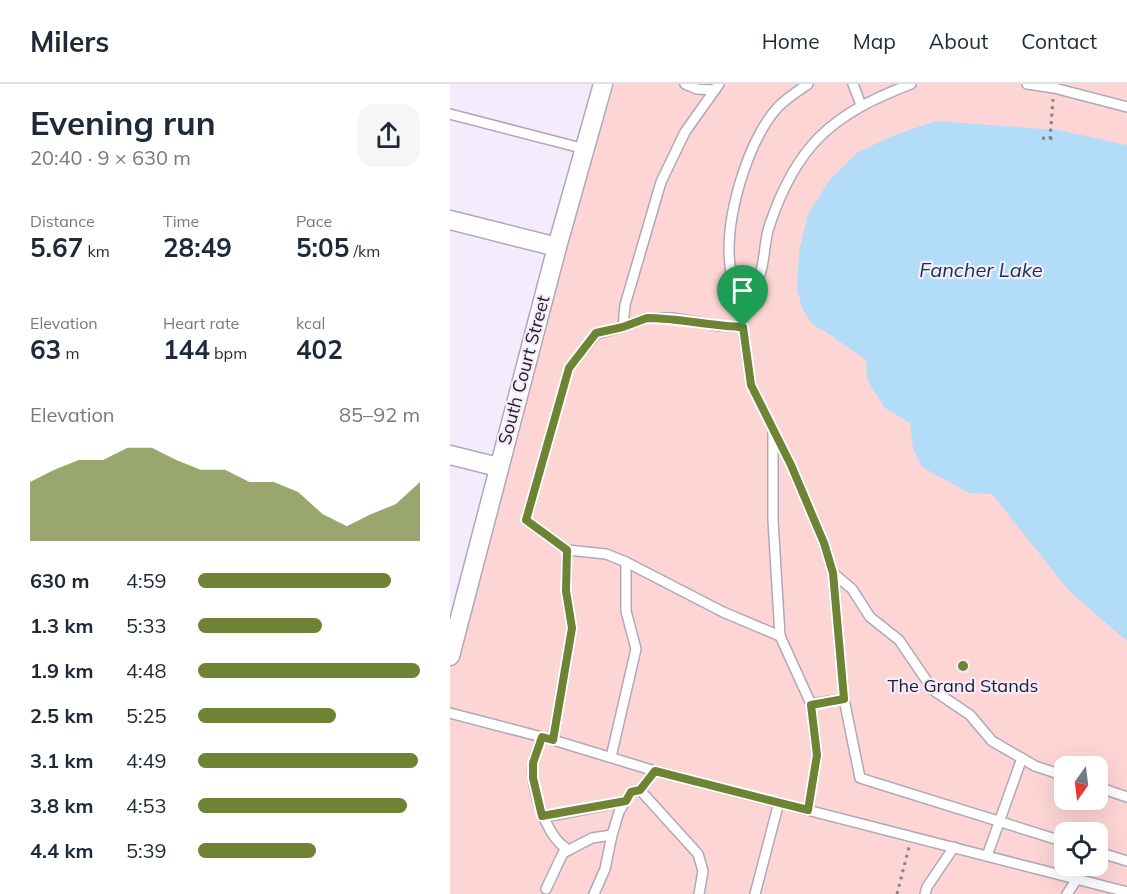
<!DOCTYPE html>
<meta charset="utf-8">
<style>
:root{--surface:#fff;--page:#f6f6f7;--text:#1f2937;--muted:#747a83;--line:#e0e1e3;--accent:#6e8333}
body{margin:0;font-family:Mulish,sans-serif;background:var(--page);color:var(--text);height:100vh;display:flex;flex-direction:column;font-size:22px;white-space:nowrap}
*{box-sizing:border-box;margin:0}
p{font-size:20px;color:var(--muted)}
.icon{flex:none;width:33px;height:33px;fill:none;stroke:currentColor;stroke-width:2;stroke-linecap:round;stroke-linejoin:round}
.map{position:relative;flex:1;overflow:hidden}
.details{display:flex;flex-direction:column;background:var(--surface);width:450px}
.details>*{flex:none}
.needle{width:39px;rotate:194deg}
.tools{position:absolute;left:604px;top:672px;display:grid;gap:12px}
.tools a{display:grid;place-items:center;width:54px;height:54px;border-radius:12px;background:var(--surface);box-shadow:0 6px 24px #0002;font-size:30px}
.pin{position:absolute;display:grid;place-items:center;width:51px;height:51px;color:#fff;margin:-62px -26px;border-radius:50% 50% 50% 0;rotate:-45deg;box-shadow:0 0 6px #0007}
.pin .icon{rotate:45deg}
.round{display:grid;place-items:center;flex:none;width:63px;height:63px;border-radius:18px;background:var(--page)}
.summary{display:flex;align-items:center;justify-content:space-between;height:102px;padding:0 30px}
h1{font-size:33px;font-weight:700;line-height:45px}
.figures{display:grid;grid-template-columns:repeat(3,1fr);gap:9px;height:102px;padding:6px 30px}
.figures div{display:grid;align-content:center}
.figures b{font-size:26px;font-weight:700}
.figures small{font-size:16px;font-weight:400}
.figures p{font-size:16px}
.chart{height:168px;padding:12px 30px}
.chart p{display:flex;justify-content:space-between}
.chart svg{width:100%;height:108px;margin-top:6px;fill:var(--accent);opacity:.7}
ul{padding:0 30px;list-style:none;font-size:20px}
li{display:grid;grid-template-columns:96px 72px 1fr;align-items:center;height:45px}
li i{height:15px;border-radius:8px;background:var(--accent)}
header{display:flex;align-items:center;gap:36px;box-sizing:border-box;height:84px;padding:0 30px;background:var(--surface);border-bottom:2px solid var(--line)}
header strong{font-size:28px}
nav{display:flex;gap:33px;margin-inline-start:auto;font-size:21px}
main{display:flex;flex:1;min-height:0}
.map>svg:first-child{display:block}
</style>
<header>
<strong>Milers</strong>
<nav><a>Home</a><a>Map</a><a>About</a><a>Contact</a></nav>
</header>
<main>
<section class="details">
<div class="summary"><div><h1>Evening run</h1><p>20:40 · 9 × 630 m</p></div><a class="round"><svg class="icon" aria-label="share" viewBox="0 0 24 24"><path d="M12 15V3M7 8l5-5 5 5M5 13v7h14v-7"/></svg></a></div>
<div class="figures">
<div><p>Distance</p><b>5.67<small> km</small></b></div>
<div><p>Time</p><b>28:49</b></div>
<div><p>Pace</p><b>5:05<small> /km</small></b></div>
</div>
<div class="figures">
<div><p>Elevation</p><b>63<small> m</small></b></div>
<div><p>Heart rate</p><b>144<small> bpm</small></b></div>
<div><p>kcal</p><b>402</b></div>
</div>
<div class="chart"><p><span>Elevation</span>85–92 m</p>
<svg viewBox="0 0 160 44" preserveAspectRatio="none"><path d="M0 44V20L10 15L20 11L30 11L40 6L50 6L60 11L70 15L80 15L90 20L100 20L110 24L120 33L130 38L140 33L150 29L160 20V44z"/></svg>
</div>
<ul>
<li><b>630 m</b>4:59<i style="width:87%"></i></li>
<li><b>1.3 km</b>5:33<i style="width:56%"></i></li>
<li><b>1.9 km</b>4:48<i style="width:100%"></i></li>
<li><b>2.5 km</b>5:25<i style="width:62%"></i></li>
<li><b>3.1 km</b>4:49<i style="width:99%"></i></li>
<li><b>3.8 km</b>4:53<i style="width:94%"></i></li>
<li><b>4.4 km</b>5:39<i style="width:53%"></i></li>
</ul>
</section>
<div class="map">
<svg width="677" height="810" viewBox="0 0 677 810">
<rect width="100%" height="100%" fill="#f4ecfc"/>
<path fill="#fed5d5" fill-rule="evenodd" d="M153 0H677V810H0V550ZM615 682H648V716H615ZM615 748H648V782H615Z"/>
<path fill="#b3dcf9" d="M486 37 608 46 677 61V557L620 508 542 410 519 409 472 383 463 364 460 339 435 324 417 296 416 276 376 248 363 241 353 226 347 206 349 168 358 130 379 97 408 68 445 51Z"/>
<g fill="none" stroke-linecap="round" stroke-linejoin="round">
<g stroke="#b0a8b8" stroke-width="12">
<g id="service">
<path d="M235 0 247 5 265 6"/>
<path d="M403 0 411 21"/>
<path d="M461 0C382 30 346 61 319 143 314 158 315 179 309 193 304 204 294 212 290 224L301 301 341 381 374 459 383 489 394 615 410 694 615 758"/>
<path d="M577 0 604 4 677 23"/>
<path d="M0 30 135 65"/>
<path d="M293 216 283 208C282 194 279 180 279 166 279 123 299 55 328 23 337 14 348 7 358 0"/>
<path d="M173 243 175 221 211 98 235 48 269 0"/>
<path d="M323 348V436L330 552"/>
<path d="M117 466 156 470 176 478 273 528 330 552 361 620 394 615"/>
<path d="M383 489 402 505 420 533 449 556 483 606 520 631 542 657 585 682 615 692"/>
<path d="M0 629 103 656 205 687 677 808"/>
<path d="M92 653C89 662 84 672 83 681 80 704 97 755 119 766"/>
<path d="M103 656 122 544 116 507 117 466 76 436 119 284 146 250 173 243 197 234H222L270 242 293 243"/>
<path d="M161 673 186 565 176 527V478"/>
<path d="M648 703 677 713"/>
<path d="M190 706 248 770 253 787 249 810"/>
<path d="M358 726 367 671 361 620"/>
<path d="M92 732 106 731 176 717"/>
<path d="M648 768 677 777"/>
<path d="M537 772 572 674"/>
<path d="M96 805 113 769 142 754 162 751"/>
<path d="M144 810 155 785 162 751 169 728 181 708 190 706 205 687"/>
<path d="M305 810 329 718"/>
<path d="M475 810 477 803 504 763"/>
<path d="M617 810 627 795"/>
</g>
</g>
<g stroke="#b0a8b8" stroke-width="21">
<g id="minor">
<path d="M0 136 107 163"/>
<path d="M0 371 48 383"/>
<path d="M0 572 107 163 153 0"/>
</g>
</g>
<g stroke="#87818c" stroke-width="3" stroke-dasharray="3 4.5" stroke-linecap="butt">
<path d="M592 54 607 55"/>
<path d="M600 55 603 15"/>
<path d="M447 810 459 763"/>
</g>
<use href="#service" stroke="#fff" stroke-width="9"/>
<use href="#minor" stroke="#fff" stroke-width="18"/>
</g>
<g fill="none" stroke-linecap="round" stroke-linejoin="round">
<g stroke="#fff" stroke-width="12">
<path id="route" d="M197 234C229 234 260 242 293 243L301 301 341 381 374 459 383 489 394 615 361 621 367 671 358 726 205 687 190 706 181 708 176 717 92 732 83 694V679L92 653 103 656 122 544 116 507 117 466 76 436 119 284 146 249 173 243Z"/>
</g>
<use href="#route" stroke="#6e8333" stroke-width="8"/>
</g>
<circle fill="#6e8333" stroke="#f4ecfc" stroke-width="2" cx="513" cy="582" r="6"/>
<g text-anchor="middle" stroke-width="4.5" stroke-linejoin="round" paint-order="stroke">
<g font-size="18" fill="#1f1c22" stroke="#f4ecfc">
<text transform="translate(74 286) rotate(-75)" y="6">South Court Street</text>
</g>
<g font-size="18" fill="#1f1c22" stroke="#f4ecfc">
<text x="513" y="608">The Grand Stands</text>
</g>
<g font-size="20" font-style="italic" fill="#0d364f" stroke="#f4ecfc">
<text x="531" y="193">Fancher Lake</text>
</g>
</g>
</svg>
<div class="tools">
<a><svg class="needle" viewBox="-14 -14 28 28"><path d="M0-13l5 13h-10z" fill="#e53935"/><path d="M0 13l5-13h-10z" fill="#747a83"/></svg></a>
<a><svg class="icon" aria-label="locate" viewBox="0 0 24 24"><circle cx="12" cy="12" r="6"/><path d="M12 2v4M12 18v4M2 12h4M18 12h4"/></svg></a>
</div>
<div class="pin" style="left:293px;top:243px;background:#1e9e55"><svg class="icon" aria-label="arrive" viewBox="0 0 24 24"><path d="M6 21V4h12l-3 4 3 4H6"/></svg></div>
</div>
</main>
